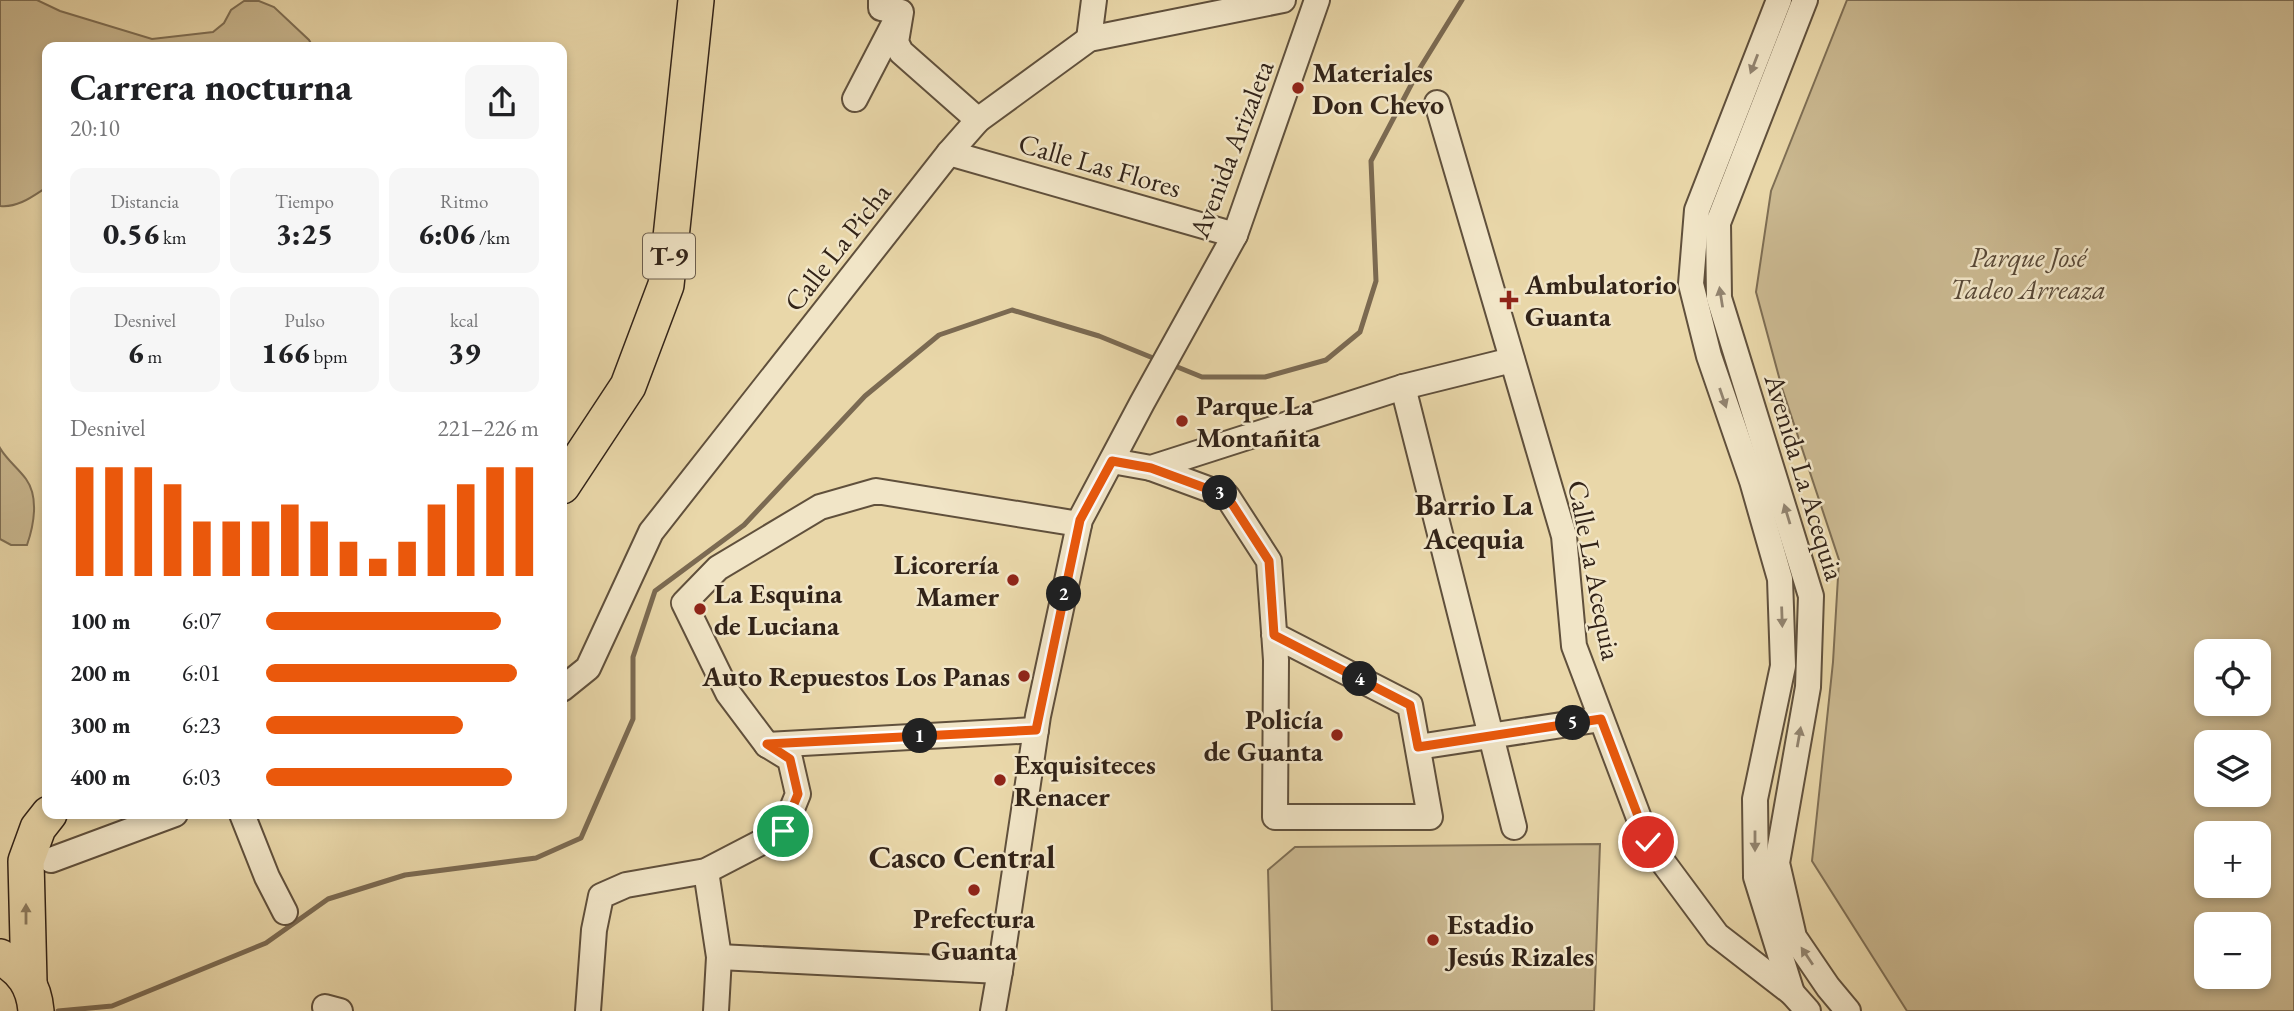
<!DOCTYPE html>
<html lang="es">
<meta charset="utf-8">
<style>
:root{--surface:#fff;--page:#f6f6f6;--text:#202124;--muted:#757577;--accent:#ea580c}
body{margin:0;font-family:"EB Garamond",serif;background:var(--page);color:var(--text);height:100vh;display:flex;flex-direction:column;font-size:26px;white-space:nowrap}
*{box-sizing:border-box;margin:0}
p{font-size:23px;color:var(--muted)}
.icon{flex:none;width:38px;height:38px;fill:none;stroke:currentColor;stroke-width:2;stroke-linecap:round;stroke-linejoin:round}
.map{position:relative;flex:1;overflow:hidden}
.sheet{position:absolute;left:42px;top:42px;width:525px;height:777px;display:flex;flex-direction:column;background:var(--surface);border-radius:14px;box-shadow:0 4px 10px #0003}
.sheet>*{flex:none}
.controls{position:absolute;left:2194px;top:639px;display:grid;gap:14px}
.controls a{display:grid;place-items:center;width:77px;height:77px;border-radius:14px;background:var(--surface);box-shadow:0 4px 10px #0003;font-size:35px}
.pin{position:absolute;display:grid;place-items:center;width:60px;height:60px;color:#fff;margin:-30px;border:4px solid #fff;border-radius:50%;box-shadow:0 2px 7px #0007}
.km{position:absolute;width:35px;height:35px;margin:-18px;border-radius:50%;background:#222;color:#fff;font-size:19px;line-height:35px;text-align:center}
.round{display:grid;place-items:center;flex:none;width:74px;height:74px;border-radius:14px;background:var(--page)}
.headline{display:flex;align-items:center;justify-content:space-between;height:119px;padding:0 28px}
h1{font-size:38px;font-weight:800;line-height:52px}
.figures{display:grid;grid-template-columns:repeat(3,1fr);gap:10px;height:119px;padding:7px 28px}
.figures div{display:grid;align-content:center;border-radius:14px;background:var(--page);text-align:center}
.figures b{font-size:30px;font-weight:800}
.figures small{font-size:19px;font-weight:400}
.figures p{font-size:19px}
.chart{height:196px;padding:14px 28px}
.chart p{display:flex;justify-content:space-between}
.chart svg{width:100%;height:126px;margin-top:7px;stroke:var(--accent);stroke-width:6}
ul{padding:0 28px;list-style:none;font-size:23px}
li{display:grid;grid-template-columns:112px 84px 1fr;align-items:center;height:52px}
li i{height:18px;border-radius:9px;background:var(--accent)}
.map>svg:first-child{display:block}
</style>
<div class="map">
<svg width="2294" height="1011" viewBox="0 0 2294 1011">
<rect width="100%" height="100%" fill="#e9d7a9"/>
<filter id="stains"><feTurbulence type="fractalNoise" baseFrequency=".00286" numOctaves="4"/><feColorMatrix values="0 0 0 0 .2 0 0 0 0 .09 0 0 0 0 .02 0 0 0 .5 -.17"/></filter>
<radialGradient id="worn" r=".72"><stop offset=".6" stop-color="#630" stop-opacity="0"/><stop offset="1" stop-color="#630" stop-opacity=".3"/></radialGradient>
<g fill="#cab890" stroke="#7e6e54" stroke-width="2" fill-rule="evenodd">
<path d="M0 0H37L60 11 152 39 213 32 224 23 231 10 244 1H259L274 7 309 40 313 47H47V187C33 196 18 208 0 206Z"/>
<path d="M1847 0H2294V1011H1907L1812 861 1833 662 1839 560 1782 388 1756 292 1771 191ZM2207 651H2259V704H2207ZM2259 742V794H2207V742ZM2207 833H2259V886H2207ZM2207 924H2259V976H2207Z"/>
<path d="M0 448C7 460 18 468 26 479 39 497 34 525 27 545H11L0 539Z"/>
<path d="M1600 844 1594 1011H1272L1268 870 1295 847Z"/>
</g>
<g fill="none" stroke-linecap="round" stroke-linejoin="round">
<g stroke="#7b6a52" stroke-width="5">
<path d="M1170 364 1202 377H1265L1326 360 1360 332 1376 281 1371 161 1420 68 1462 0"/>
<path d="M58 1011 112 1006 266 943 328 899 405 875 536 858 581 838 633 719V657L655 591 744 525 865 396 939 335 1012 310 1099 336 1158 360"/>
</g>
<g stroke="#60503c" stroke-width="28">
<g id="minor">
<path d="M881 0V8L901 12 896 42 901 52 978 120"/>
<path d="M1779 0 1697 210 1691 284 1709 356 1752 481 1780 579 1783 666 1755 799 1756 877 1792 993"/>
<path d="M1805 0 1718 223 1719 298 1811 596 1808 687 1777 863 1794 937 1828 987 1848 1011"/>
<path d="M1089 39 1094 0"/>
<path d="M855 99 895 22"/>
<path d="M1437 103 1564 536 1574 646 1648 842 1717 935 1792 993 1808 1011"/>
<path d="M949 153 1235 235"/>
<path d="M1403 387 1514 827"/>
<path d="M1112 461 1151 468 1403 387 1512 360"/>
<path d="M1151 468 1227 496 1269 561 1276 660 1275 817H1430L1410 705 1274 635"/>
<path d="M562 689 588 668 651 532 949 153 978 120 1089 39 1283 0"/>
<path d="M767 745 1036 730"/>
<path d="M1418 747 1601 719"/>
<path d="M242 814 267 877 285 912"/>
<path d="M51 860 175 814"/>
<path d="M706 871 719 957 716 1011"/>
<path d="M719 957 1000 971"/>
<path d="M325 1007 340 1011"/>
<path d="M588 1011 594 930 601 896 626 885 706 871 783 831 798 794 790 759 767 745 728 693 684 603 718 568 820 507 876 491 1079 524"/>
<path d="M993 1011 1000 971 1038 716 1080 520 1142 403 1235 235 1317 0"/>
</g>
</g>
<g stroke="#322318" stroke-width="38">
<g id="highway">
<path d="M562 486 628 386 666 285 696 0"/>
<path d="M0 957C23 969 34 986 36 1011"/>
<path d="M29 982 26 861 38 828 49 814"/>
</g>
</g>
<use href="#minor" stroke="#f1e5c7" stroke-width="24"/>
<use href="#highway" stroke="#e9d7a9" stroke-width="35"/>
</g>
<defs><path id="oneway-solid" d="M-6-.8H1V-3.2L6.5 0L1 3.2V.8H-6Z" transform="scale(1.75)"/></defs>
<g fill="#928470">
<use href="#oneway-solid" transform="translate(1754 64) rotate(111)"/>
<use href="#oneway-solid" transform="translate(1721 297) rotate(-99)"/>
<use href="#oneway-solid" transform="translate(1723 398) rotate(71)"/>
<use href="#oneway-solid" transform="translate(1787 514) rotate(-107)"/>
<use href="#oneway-solid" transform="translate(1782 617) rotate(88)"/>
<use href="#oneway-solid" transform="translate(1799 737) rotate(-80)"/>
<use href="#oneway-solid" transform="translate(1755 841) rotate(90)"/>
<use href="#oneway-solid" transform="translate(1807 956) rotate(-124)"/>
</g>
<use fill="#8e7d60" href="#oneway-solid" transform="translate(26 914) rotate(-90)"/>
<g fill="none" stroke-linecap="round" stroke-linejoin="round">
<g stroke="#fff" stroke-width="14">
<path id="route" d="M783 831 798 794 790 759 767 744 1036 730 1080 520 1112 461 1151 468 1227 496 1269 561 1274 635 1410 705 1418 747 1601 719 1648 842"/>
</g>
<use href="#route" stroke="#ea580c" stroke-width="9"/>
</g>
<g fill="#8f2418" stroke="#f1e5c7" stroke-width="2.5">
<circle cx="1298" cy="88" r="7"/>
<path d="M1505.5 289.5h7v7h7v7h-7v7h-7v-7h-7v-7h7z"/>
<circle cx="1182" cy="421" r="7"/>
<circle cx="1013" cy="580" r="7"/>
<circle cx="700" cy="609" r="7"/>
<circle cx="1024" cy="676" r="7"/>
<circle cx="1337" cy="735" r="7"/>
<circle cx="1000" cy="780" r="7"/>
<circle cx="974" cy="890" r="7"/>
<circle cx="1433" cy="940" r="7"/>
</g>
<g text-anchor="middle" stroke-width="5" stroke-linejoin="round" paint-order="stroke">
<rect fill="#f1e5c7" stroke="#6b5d4c" stroke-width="2" x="643" y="233.5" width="52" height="45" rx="5"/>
<g font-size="26" font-weight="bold" fill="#322318">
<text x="669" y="265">T-9</text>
</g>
<g font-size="28" font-weight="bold" fill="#322318" stroke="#f1e5c7" text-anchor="start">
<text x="1312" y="82">Materiales<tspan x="1312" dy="32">Don Chevo</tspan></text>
<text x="1525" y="294">Ambulatorio<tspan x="1525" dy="32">Guanta</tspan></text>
<text x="1196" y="415">Parque La<tspan x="1196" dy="32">Montañita</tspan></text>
<text x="999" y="574" text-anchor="end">Licorería<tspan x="999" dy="32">Mamer</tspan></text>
<text x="714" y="603">La Esquina<tspan x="714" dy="32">de Luciana</tspan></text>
<text x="1010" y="686" text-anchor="end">Auto Repuestos Los Panas</text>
<text x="1323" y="729" text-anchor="end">Policía<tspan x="1323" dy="32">de Guanta</tspan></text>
<text x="1014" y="774">Exquisiteces<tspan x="1014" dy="32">Renacer</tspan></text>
<text x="974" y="928" text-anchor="middle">Prefectura<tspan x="974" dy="32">Guanta</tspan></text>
<text x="1447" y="934">Estadio<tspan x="1447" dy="32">Jesús Rizales</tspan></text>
</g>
<g font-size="28" fill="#322318" stroke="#f1e5c7">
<text transform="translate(1231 149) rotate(-69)" y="10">Avenida Arizaleta</text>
<text transform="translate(1100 165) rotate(16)" y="10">Calle Las Flores</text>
<text transform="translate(837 247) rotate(-52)" y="10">Calle La Picha</text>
<text transform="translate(1805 477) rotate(73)" y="10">Avenida La Acequia</text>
<text transform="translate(1595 570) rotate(79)" y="10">Calle La Acequia</text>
</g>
<g font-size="28" font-style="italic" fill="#584836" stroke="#f1e5c7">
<text x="2028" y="267">Parque José<tspan x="2028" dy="32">Tadeo Arreaza</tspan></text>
</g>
<g font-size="30" font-weight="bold" fill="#322318" stroke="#f1e5c7">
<text x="1474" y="515">Barrio La<tspan x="1474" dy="34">Acequia</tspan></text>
</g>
<g font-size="32" font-weight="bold" fill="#322318" stroke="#f1e5c7">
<text x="962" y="868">Casco Central</text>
</g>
</g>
<rect width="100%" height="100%" filter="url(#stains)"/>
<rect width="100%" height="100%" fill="url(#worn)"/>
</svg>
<div class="controls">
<a><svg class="icon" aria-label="locate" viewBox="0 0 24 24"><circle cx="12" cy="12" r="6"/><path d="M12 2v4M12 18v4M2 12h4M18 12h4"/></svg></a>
<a><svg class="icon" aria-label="layers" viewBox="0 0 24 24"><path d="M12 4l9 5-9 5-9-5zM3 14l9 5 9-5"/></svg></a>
<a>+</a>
<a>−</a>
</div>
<div class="pin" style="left:783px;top:831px;background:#1e9e55"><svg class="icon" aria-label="arrive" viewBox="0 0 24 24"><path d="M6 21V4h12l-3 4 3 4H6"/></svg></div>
<div class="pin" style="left:1648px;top:842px;background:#d93025"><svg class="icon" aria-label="check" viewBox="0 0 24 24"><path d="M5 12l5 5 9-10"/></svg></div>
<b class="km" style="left:920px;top:736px">1</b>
<b class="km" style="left:1064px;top:594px">2</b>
<b class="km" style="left:1220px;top:493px">3</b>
<b class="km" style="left:1360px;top:679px">4</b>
<b class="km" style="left:1573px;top:723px">5</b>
<section class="sheet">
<div class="headline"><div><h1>Carrera nocturna</h1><p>20:10</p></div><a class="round"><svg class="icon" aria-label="share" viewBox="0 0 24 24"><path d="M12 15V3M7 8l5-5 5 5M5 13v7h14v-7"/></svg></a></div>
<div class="figures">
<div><p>Distancia</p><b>0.56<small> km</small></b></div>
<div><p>Tiempo</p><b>3:25</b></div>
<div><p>Ritmo</p><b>6:06<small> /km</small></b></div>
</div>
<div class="figures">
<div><p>Desnivel</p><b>6<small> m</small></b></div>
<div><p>Pulso</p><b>166<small> bpm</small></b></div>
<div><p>kcal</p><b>39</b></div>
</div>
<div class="chart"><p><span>Desnivel</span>221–226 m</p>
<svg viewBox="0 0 160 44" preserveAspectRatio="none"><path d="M5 44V6M15 44V6M25 44V6M35 44V12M45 44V25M55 44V25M65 44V25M75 44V19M85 44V25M95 44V32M105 44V38M115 44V32M125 44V19M135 44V12M145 44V6M155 44V6"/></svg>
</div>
<ul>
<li><b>100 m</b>6:07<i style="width:86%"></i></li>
<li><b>200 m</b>6:01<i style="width:92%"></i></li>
<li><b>300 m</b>6:23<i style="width:72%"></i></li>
<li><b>400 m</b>6:03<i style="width:90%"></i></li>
</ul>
</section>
</div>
